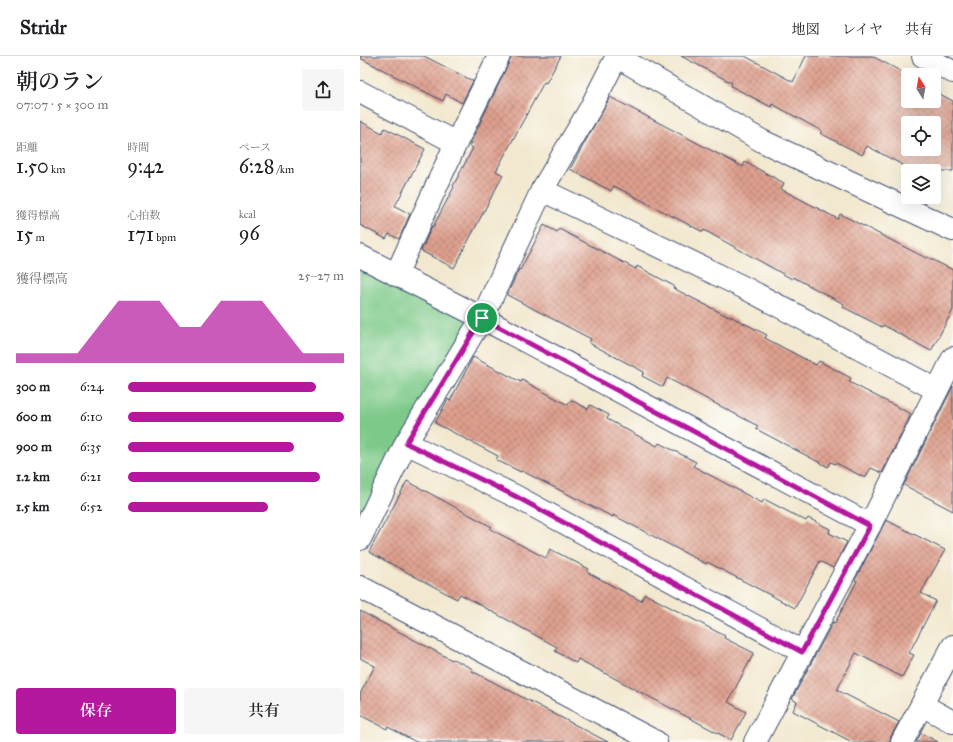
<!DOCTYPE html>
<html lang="ja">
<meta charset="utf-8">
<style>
:root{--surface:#fff;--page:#f6f6f6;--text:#202124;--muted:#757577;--line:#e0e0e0;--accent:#b5179e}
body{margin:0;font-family:"IM FELL Great Primer","Noto Serif JP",serif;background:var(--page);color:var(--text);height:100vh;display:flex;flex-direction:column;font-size:15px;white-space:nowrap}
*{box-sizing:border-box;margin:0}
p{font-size:13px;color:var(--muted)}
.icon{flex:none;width:22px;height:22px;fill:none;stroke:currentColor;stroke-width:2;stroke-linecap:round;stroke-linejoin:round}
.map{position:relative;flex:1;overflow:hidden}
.details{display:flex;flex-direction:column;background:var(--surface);width:360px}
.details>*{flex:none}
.needle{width:26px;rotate:349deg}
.controls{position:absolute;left:541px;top:12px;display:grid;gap:8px}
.controls a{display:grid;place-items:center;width:40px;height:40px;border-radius:4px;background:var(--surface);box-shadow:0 4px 16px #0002;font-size:20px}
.pin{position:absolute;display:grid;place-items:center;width:34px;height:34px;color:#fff;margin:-17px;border:2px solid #fff;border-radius:50%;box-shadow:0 1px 4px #0007}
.round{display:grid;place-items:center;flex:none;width:42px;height:42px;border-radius:4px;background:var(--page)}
.summary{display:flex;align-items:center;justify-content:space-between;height:68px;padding:0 16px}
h1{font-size:22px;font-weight:600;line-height:30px}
.figures{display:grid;grid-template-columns:repeat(3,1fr);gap:6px;height:68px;padding:4px 16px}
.figures div{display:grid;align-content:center}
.figures b{font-size:20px;font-weight:600}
.figures small{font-size:11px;font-weight:400}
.figures p{font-size:11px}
.chart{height:112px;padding:8px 16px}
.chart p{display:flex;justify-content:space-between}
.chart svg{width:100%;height:72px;margin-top:4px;fill:var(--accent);opacity:.7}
.action{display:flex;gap:8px;margin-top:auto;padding:8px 16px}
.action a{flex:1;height:46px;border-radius:4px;background:var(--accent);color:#fff;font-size:16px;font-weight:600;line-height:46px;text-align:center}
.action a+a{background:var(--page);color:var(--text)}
ul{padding:0 16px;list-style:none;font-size:13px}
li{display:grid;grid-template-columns:64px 48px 1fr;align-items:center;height:30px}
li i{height:10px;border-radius:5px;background:var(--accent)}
header{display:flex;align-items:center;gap:24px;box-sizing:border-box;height:56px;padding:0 20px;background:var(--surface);border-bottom:1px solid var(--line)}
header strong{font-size:19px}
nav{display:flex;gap:22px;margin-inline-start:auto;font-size:14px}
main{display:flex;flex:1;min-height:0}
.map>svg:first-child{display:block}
</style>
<header>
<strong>Stridr</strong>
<nav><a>地図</a><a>レイヤ</a><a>共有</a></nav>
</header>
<main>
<section class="details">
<div class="summary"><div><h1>朝のラン</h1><p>07:07 · 5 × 300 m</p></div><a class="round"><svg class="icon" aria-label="share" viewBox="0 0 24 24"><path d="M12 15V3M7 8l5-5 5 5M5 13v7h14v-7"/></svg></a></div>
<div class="figures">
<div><p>距離</p><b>1.50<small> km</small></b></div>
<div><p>時間</p><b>9:42</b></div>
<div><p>ペース</p><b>6:28<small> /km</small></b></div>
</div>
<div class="figures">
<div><p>獲得標高</p><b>15<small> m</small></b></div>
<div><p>心拍数</p><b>171<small> bpm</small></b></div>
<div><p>kcal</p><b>96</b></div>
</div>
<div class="chart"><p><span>獲得標高</span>25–27 m</p>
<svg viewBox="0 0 160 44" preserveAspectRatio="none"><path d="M0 44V38L10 38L20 38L30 38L40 22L50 6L60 6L70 6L80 22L90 22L100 6L110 6L120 6L130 22L140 38L150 38L160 38V44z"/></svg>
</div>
<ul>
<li><b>300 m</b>6:24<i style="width:87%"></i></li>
<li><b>600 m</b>6:10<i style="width:100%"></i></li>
<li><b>900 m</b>6:35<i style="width:77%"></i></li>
<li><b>1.2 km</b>6:21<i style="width:89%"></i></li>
<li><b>1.5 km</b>6:52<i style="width:65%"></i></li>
</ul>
<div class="action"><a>保存</a><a>共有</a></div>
</section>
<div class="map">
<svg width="593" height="686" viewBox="0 0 593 686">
<defs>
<pattern id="building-cross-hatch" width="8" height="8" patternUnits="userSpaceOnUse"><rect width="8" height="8" fill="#dfa08e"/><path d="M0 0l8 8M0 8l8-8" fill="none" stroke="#b48377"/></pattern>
</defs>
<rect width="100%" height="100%" fill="#fdfcf7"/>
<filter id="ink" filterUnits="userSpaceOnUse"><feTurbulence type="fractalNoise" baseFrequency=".025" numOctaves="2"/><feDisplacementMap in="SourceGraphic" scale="8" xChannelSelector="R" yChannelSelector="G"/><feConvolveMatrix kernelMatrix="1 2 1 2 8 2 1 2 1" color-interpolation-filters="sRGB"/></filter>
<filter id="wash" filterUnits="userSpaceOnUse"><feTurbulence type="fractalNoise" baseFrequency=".012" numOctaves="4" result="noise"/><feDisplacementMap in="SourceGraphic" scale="16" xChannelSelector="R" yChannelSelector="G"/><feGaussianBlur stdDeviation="0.9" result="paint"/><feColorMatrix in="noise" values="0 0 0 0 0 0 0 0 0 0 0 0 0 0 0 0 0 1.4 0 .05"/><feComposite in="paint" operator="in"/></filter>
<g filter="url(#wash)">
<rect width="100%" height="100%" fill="#f2e8cf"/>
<path fill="#7cc988" stroke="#4c7c73" d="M0 200 122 262 0 483Z"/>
<g id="blocks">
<g fill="url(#building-cross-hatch)" fill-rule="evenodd">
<path d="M0 0H64L113 25 102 47 86 38 83 45 0 2Z"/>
<path d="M152 0H201L186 27 184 26 136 115 143 119 94 212 61 195 72 170 73 171 94 131 93 130 113 92 109 90Z"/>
<path d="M321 0H385L433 26 446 0H512L548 19V45H574V35L593 45V115H554L507 90 502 99 460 77 462 75 412 48 411 51 371 30 372 27ZM548 67H574V93H548Z"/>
<path d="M250 41 383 111 385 106 424 127 421 133 478 163 480 158 566 202 567 201 593 214V254L571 295 523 269 522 271 483 251 484 248 433 221 432 223 344 174 343 176 254 130 251 135 210 113Z"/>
<path d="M0 65 22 77 25 72 65 93 35 150 50 158 39 183 29 178 26 183 0 169Z"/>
<path d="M184 169 197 176 199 173 276 213 277 210 314 230 313 232 367 260 368 259 407 279 405 282 456 309 459 305 491 322 489 326 551 358 522 417 511 412 505 422 476 407 475 408 471 406 468 411 396 373 398 370 307 322 303 331 282 320 284 316 229 287 231 283 147 239 159 213 160 214Z"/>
<path d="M113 301 161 326 162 324 208 349 211 344 228 353 230 349 249 359 247 363 297 390 299 387 336 406 333 410 402 447 404 443 446 465 448 462 470 473 469 477 487 486 473 512 460 505 435 552 347 506 346 508 253 459V461L162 415 161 416 136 404 138 400 75 367 88 343 90 345Z"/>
<path d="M593 330V455L544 429Z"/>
<path d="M47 425 132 471 130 473 186 502 190 493 229 513 227 516 281 545 285 538 365 580 364 582 394 597 368 646 386 656 371 684 218 603 216 607 195 595 197 591 100 538 97 543 9 496Z"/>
<path d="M526 464 585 494 561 537 576 545 549 597 554 599 542 621 496 597 477 634 539 666 531 680 530 686H492L433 655 437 646 432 643 473 566 475 567 497 525 495 524Z"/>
<path d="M0 555 92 604 93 603 113 613 112 615 248 686H56L28 671 27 673 0 659V638L15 610 0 602Z"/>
<path d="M561 677 578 686H556Z"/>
</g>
</g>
</g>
<g filter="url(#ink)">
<use href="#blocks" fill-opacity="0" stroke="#3b4b6f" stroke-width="1"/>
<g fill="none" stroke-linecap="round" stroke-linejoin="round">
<g stroke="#3b4b6f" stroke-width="24">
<g id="minor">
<path d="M256 0 402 85 593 174"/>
<path d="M0 36 96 87"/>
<path d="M182 134 383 231 577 334"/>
<path d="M0 200 122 262 510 469 593 302"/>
<path d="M36 219 96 87 139 0"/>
<path d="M46 387 155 440 443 596"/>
<path d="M0 531 296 686"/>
<path d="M562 649 593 666"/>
<path d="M395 686 510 469"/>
<path d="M542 686 593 590"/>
</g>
</g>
<g stroke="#3b4b6f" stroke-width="24">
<g id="tertiary">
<path d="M563 0 593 16"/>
<path d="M0 483 46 387 122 262 182 134 230 53 257 0"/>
</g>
</g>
<use href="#minor" stroke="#fff" stroke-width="22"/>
<use href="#tertiary" stroke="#fff" stroke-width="22"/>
</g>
</g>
<g fill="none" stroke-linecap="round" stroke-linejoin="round" filter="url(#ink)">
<g stroke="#fff" stroke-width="8">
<path id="route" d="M122 262 510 470 442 596 155 440 46 387Z"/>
</g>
<use href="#route" stroke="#b5179e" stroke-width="5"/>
</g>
</svg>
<div class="controls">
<a><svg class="needle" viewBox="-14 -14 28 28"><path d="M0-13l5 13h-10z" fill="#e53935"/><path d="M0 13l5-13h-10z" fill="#757577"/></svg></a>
<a><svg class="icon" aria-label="locate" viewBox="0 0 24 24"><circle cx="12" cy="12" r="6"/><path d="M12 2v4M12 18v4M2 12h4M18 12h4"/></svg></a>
<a><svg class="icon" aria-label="layers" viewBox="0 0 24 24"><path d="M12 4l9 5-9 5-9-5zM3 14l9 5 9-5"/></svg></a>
</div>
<div class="pin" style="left:122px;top:262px;background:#1e9e55"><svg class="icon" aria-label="arrive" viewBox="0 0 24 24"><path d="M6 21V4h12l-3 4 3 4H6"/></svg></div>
</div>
</main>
